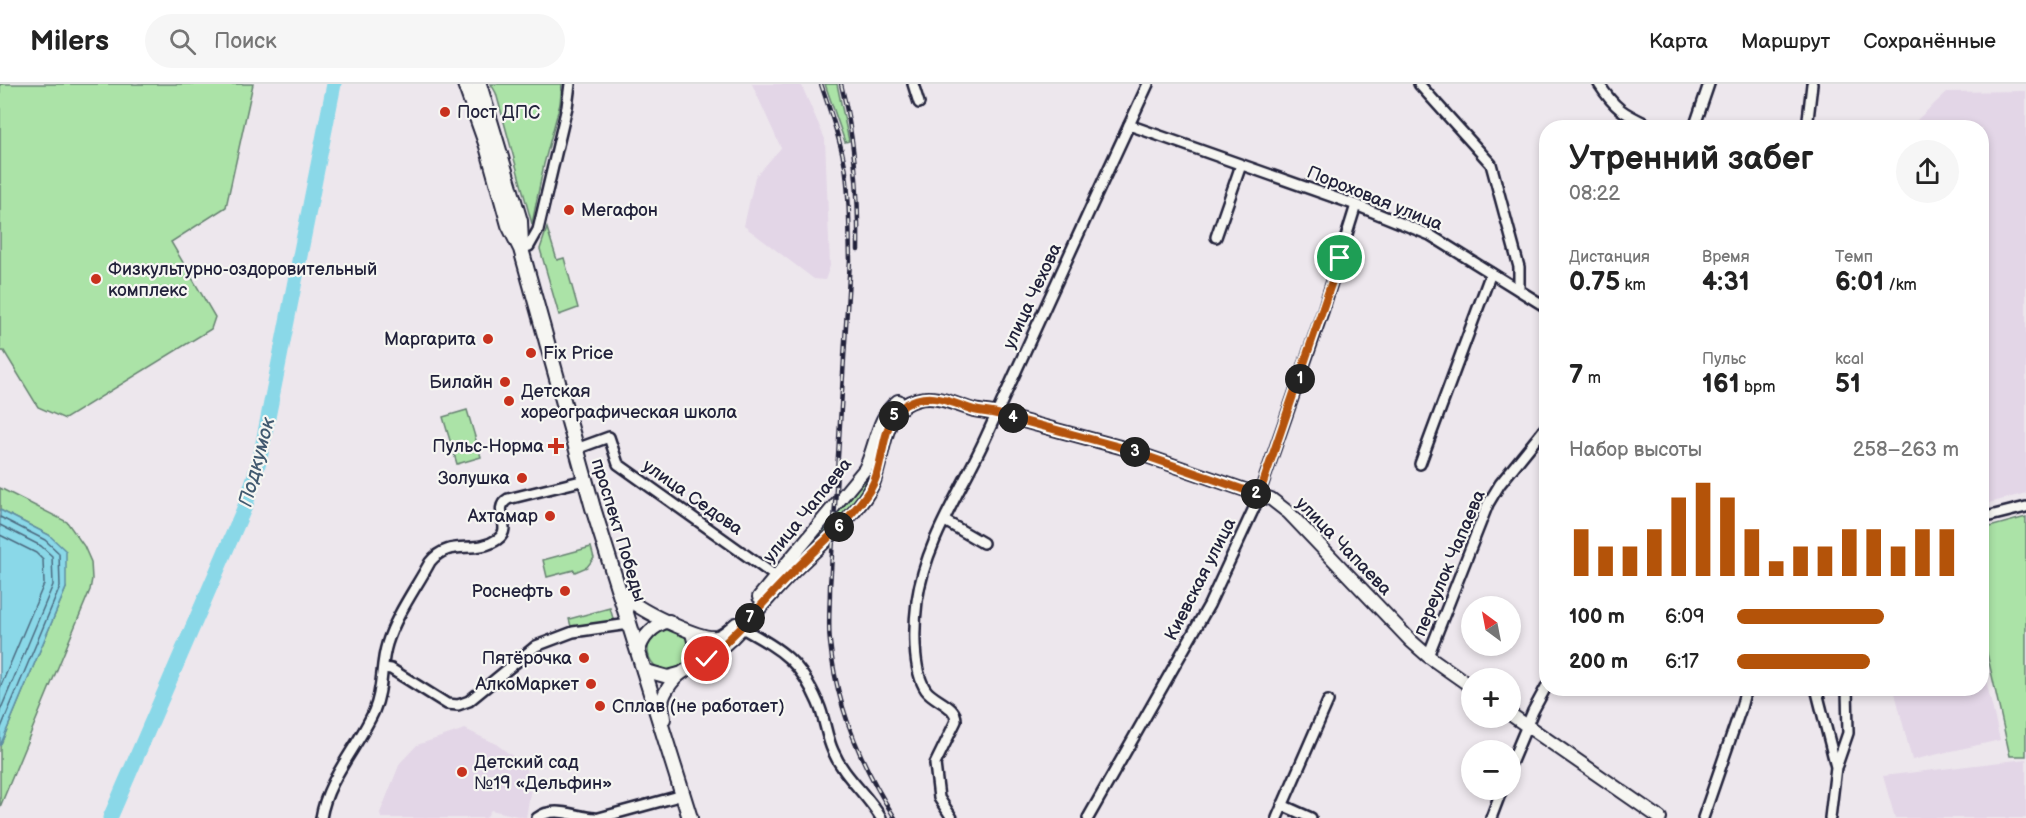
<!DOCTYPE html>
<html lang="ru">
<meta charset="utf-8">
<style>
:root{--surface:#fff;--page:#f6f6f6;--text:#222;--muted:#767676;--line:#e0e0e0;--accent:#b45309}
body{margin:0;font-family:"Balsamiq Sans",sans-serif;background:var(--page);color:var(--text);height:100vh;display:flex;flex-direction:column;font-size:22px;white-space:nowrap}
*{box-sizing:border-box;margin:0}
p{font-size:20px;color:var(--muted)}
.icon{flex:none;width:33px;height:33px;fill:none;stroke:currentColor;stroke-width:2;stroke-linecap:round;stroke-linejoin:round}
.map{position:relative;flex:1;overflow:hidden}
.sheet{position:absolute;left:1539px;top:36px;width:450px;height:576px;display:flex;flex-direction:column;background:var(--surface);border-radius:24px;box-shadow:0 3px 9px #0003}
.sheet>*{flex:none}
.needle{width:39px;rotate:328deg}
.fabs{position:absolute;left:1461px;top:512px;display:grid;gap:12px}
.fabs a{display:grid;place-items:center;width:60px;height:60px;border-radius:50%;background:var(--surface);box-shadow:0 3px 9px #0003;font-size:30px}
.pin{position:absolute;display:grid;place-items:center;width:51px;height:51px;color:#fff;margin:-26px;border:3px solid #fff;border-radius:50%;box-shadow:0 2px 6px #0007}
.km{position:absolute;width:30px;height:30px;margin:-15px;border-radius:50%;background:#222;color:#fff;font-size:16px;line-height:30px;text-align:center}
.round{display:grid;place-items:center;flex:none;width:63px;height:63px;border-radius:32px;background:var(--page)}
.overview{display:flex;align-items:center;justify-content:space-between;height:102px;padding:0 30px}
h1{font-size:33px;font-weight:600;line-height:45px}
.metrics{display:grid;grid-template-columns:repeat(3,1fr);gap:9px;height:102px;padding:6px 30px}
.metrics div{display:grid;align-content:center}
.metrics b{font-size:26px;font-weight:600}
.metrics small{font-size:16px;font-weight:400}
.metrics p{font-size:16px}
.chart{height:168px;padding:12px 30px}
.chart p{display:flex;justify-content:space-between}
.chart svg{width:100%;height:108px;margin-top:6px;stroke:var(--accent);stroke-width:6}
ul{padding:0 30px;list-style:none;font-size:20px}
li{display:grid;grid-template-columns:96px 72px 1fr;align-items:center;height:45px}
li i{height:15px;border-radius:8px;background:var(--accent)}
header{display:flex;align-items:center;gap:36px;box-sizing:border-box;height:84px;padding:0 30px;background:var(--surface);border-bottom:2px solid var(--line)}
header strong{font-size:28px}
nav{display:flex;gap:33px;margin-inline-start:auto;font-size:21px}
.search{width:420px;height:54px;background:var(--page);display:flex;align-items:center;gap:15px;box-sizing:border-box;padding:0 21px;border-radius:33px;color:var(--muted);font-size:22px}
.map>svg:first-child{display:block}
</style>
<header>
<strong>Milers</strong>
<div class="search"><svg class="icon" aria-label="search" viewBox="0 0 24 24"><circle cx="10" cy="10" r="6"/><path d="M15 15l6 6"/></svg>Поиск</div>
<nav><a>Карта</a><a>Маршрут</a><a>Сохранённые</a></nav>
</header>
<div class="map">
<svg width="2026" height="734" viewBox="0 0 2026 734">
<rect width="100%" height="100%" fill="#ede7ed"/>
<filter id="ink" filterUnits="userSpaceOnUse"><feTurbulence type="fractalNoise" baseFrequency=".0167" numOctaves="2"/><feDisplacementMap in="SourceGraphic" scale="12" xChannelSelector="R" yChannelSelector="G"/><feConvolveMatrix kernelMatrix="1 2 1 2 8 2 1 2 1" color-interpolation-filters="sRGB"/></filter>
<g filter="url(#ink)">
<g fill="#e3d6e7">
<path d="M752 0H801L825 55 830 182 825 196 814 195 744 142 755 93 781 64Z"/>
<path d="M2026 7V409L1982 421V44H1915L1917 36 1947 8Z"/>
<path d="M1982 579 2000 656 1912 676 1894 605 1982 604Z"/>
<path d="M465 645 496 660 523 680 532 697 526 734 491 726 486 734H381L380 729 400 679 417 661Z"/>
<path d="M2026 675V734H1895L1883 692Z"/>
</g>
<g fill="#abe3a7" stroke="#668271" stroke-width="1.5">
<path d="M0 0H253L226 123 171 158 215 233 211 245 65 335 38 323 4 267H0Z"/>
<path d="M491 0H562L560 20 544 80 532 140 496 9Z"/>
<path d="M825 0H837L849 57 845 58Z"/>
<path d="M547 144 557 176 564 174 578 224 559 231 540 165Z"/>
<path d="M467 326 481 373 457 380 443 333Z"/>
<path d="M877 373 868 399 845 431 785 489Z"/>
<path d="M0 404 67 438 84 462 91 478 92 495 90 506 0 723V662L66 504 49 451 0 426Z"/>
<path d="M2026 433V672H2010L1982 547V445Z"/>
<path d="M591 463 594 474 587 483 575 488 574 486 547 493 543 476Z"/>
<path d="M610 524 615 541 572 546 569 535Z"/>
<circle cx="669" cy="566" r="21"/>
</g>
<path fill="#8ad8e8" stroke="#608fa3" stroke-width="1.5" d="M0 426 49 451 66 467V504L0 662Z"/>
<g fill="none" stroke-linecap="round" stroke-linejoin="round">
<g stroke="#4c6b80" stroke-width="1.5">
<path d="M0 433 45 456 59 469 60 503 0 646"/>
<path d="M0 441 41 462 52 472 53 501 0 627"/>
<path d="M0 451 36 469 43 476 44 500 0 604"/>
</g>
<path stroke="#8ad8e8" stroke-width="15" d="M110 734 246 420 260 374 334 0"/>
<g stroke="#22223b" stroke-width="14">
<g id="minor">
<path d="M913 0 919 19"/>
<path d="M1419 0 1491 80 1519 183V206"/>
<path d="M1599 0C1617 28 1626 30 1655 44"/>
<path d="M1129 41 1356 121 1430 151 1546 223"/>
<path d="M1694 44 1709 0"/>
<path d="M1807 44 1812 0"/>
<path d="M1216 153 1241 81"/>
<path d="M521 165 529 162 538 146 567 23 570 0"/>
<path d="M576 365 609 353 618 380 771 489"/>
<path d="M1420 380 1491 189"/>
<path d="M1982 434 2026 423"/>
<path d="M945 437 983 459"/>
<path d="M742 544C781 566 799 575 818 619 825 634 826 652 833 667 844 693 867 710 881 734"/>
<path d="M1428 572 1488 420 1500 400 1546 343"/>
<path d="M384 584 391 585 447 620 458 621 469 617 536 562 573 548 629 540"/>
<path d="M1816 604 1836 683 1830 734"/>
<path d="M1837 681 1848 649 1847 604"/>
<path d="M1510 682 1533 627 1546 603"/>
<path d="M1282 721 1311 734"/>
<path d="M321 734C327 695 358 663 374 627 384 604 380 582 387 560 396 531 416 504 430 478 450 453 474 472 498 455 514 443 491 425 508 415L585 396"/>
<path d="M537 734C554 721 576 733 595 734"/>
<path d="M599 734 683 711"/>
<path d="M952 734 939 714 935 680 956 637C957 622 934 617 926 606 912 586 914 541 917 517 925 459 961 407 985 355 1039 236 1093 118 1148 0"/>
<path d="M1088 734 1209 521 1255 422 1323 227 1356 121"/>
<path d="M1277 734 1328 617"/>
<path d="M1491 734 1502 705"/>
<path d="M1703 734 1741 624 1746 604"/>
</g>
</g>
<g stroke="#22223b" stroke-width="16">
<g id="secondary">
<path d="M618 505C623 510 627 514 632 518 646 529 701 556 717 553 725 551 730 545 736 540"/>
<path d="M759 513 865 385C876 363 877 332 898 317"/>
<path d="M638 569C642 553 652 542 669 537"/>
<path d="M692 581 697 569 692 549"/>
<path d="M643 586 668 593 679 590"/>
<path d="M1510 630 1660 734"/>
<path d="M664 635C663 626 660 618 665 609 677 587 688 586 706 575 715 570 724 561 731 555 755 531 776 504 800 481 823 459 859 429 873 400 883 376 883 336 905 321 929 306 950 319 974 326 982 328 990 328 997 330L1120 363 1271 415 1289 429 1411 557 1428 572 1472 603"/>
</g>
</g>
<g stroke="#22223b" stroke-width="18">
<g id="primary">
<path d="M465 0 487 62 509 141 521 165 593 424 690 734"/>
<path d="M479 0 520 137 521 160"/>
</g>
</g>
<use href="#minor" stroke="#f6f6f2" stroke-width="9"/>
<use href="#secondary" stroke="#f6f6f2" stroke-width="12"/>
<use href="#primary" stroke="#f6f6f2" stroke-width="14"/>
<g stroke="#22223b" stroke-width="4.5">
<g id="rail">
<path d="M821 0C830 27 840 54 845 82 850 112 849 145 850 176L830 503C830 521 828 540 830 558 836 621 861 681 895 734"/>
<path d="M841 0C855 55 859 110 858 166"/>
</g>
</g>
<use href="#rail" stroke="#f6f6f2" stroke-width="2" stroke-dasharray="7" stroke-linecap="butt"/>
</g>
</g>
<g fill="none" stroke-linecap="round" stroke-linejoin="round" filter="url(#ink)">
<g stroke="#fff" stroke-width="12">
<path id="route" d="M707 575C737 551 760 521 787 494 815 464 849 439 871 404 886 379 879 338 905 321 929 306 950 318 974 326 982 328 989 328 997 330L1120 363 1259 411 1340 174"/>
</g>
<use href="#route" stroke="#b45309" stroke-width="8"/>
</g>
<g fill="#c8321e" stroke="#f6f6f2" stroke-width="2">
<circle cx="445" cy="28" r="6"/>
<circle cx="569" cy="126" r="6"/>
<circle cx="96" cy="195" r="6"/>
<circle cx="488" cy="255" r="6"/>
<circle cx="531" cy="269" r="6"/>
<circle cx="505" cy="298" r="6"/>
<circle cx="509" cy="317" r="6"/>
<path d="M553 353h6v6h6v6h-6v6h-6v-6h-6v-6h6z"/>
<circle cx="522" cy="394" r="6"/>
<circle cx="550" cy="432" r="6"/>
<circle cx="565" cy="507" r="6"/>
<circle cx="584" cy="574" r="6"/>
<circle cx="591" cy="600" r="6"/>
<circle cx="600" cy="622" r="6"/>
<circle cx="462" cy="688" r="6"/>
</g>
<g text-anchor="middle" stroke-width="4.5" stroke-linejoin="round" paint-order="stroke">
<g font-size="18" fill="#22223b" stroke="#f6f6f2" text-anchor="end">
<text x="457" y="34" text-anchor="start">Пост ДПС</text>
<text x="581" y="132" text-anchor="start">Мегафон</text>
<text x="108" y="191" text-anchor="start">Физкультурно-оздоровительный<tspan x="108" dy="21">комплекс</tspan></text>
<text x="476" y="261">Маргарита</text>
<text x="543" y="275" text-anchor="start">Fix Price</text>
<text x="493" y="304">Билайн</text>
<text x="521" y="313" text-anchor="start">Детская<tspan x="521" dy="21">хореографическая школа</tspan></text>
<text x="544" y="368">Пульс-Норма</text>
<text x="510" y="400">Золушка</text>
<text x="538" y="438">Ахтамар</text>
<text x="553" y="513">Роснефть</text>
<text x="572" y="580">Пятёрочка</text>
<text x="579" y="606">АлкоМаркет</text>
<text x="612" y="628" text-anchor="start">Сплав (не работает)</text>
<text x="474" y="684" text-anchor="start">Детский сад<tspan x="474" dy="21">№19 «Дельфин»</tspan></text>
</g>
<g font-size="18" fill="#22223b" stroke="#f6f6f2">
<text transform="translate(1375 114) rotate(22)" y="6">Пороховая улица</text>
<text transform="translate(1032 212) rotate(-65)" y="6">улица Чехова</text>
<text transform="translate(693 413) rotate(35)" y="6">улица Седова</text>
<text transform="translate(807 426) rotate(-51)" y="6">улица Чапаева</text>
<text transform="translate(619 446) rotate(73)" y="6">проспект Победы</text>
<text transform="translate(1344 462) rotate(46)" y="6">улица Чапаева</text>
<text transform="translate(1449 479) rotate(-67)" y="6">переулок Чапаева</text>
<text transform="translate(1200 495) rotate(-63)" y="6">Киевская улица</text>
</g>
<g font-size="20" font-style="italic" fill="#41596f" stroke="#f6f6f2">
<text transform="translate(256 378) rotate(-75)" y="7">Подкумок</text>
</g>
</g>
</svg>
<div class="fabs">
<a><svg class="needle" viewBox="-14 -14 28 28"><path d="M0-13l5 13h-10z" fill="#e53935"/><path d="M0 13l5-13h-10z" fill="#767676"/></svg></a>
<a>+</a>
<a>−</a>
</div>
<div class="pin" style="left:1340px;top:174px;background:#1e9e55"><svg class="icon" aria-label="arrive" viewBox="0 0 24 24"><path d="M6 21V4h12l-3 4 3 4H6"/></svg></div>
<div class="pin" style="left:707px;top:575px;background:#d93025"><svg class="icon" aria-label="check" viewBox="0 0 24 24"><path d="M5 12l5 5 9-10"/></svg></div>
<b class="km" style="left:1300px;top:295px">1</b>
<b class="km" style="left:1256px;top:410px">2</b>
<b class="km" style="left:1135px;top:368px">3</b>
<b class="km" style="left:1013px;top:334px">4</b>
<b class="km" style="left:894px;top:332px">5</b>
<b class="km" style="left:839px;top:443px">6</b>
<b class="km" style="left:750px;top:534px">7</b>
<section class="sheet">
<div class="overview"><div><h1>Утренний забег</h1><p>08:22</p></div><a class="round"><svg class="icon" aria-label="share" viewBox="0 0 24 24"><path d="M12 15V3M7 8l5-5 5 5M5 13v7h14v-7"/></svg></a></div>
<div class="metrics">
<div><p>Дистанция</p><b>0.75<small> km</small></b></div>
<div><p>Время</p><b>4:31</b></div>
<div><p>Темп</p><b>6:01<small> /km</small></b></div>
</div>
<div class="metrics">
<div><b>7<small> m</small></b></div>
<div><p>Пульс</p><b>161<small> bpm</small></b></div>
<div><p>kcal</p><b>51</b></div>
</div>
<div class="chart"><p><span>Набор высоты</span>258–263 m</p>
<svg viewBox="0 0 160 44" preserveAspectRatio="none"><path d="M5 44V25M15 44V32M25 44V32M35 44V25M45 44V12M55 44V6M65 44V12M75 44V25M85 44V38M95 44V32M105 44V32M115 44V25M125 44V25M135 44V32M145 44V25M155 44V25"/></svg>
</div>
<ul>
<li><b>100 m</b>6:09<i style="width:66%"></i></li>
<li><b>200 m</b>6:17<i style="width:60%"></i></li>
</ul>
</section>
</div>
